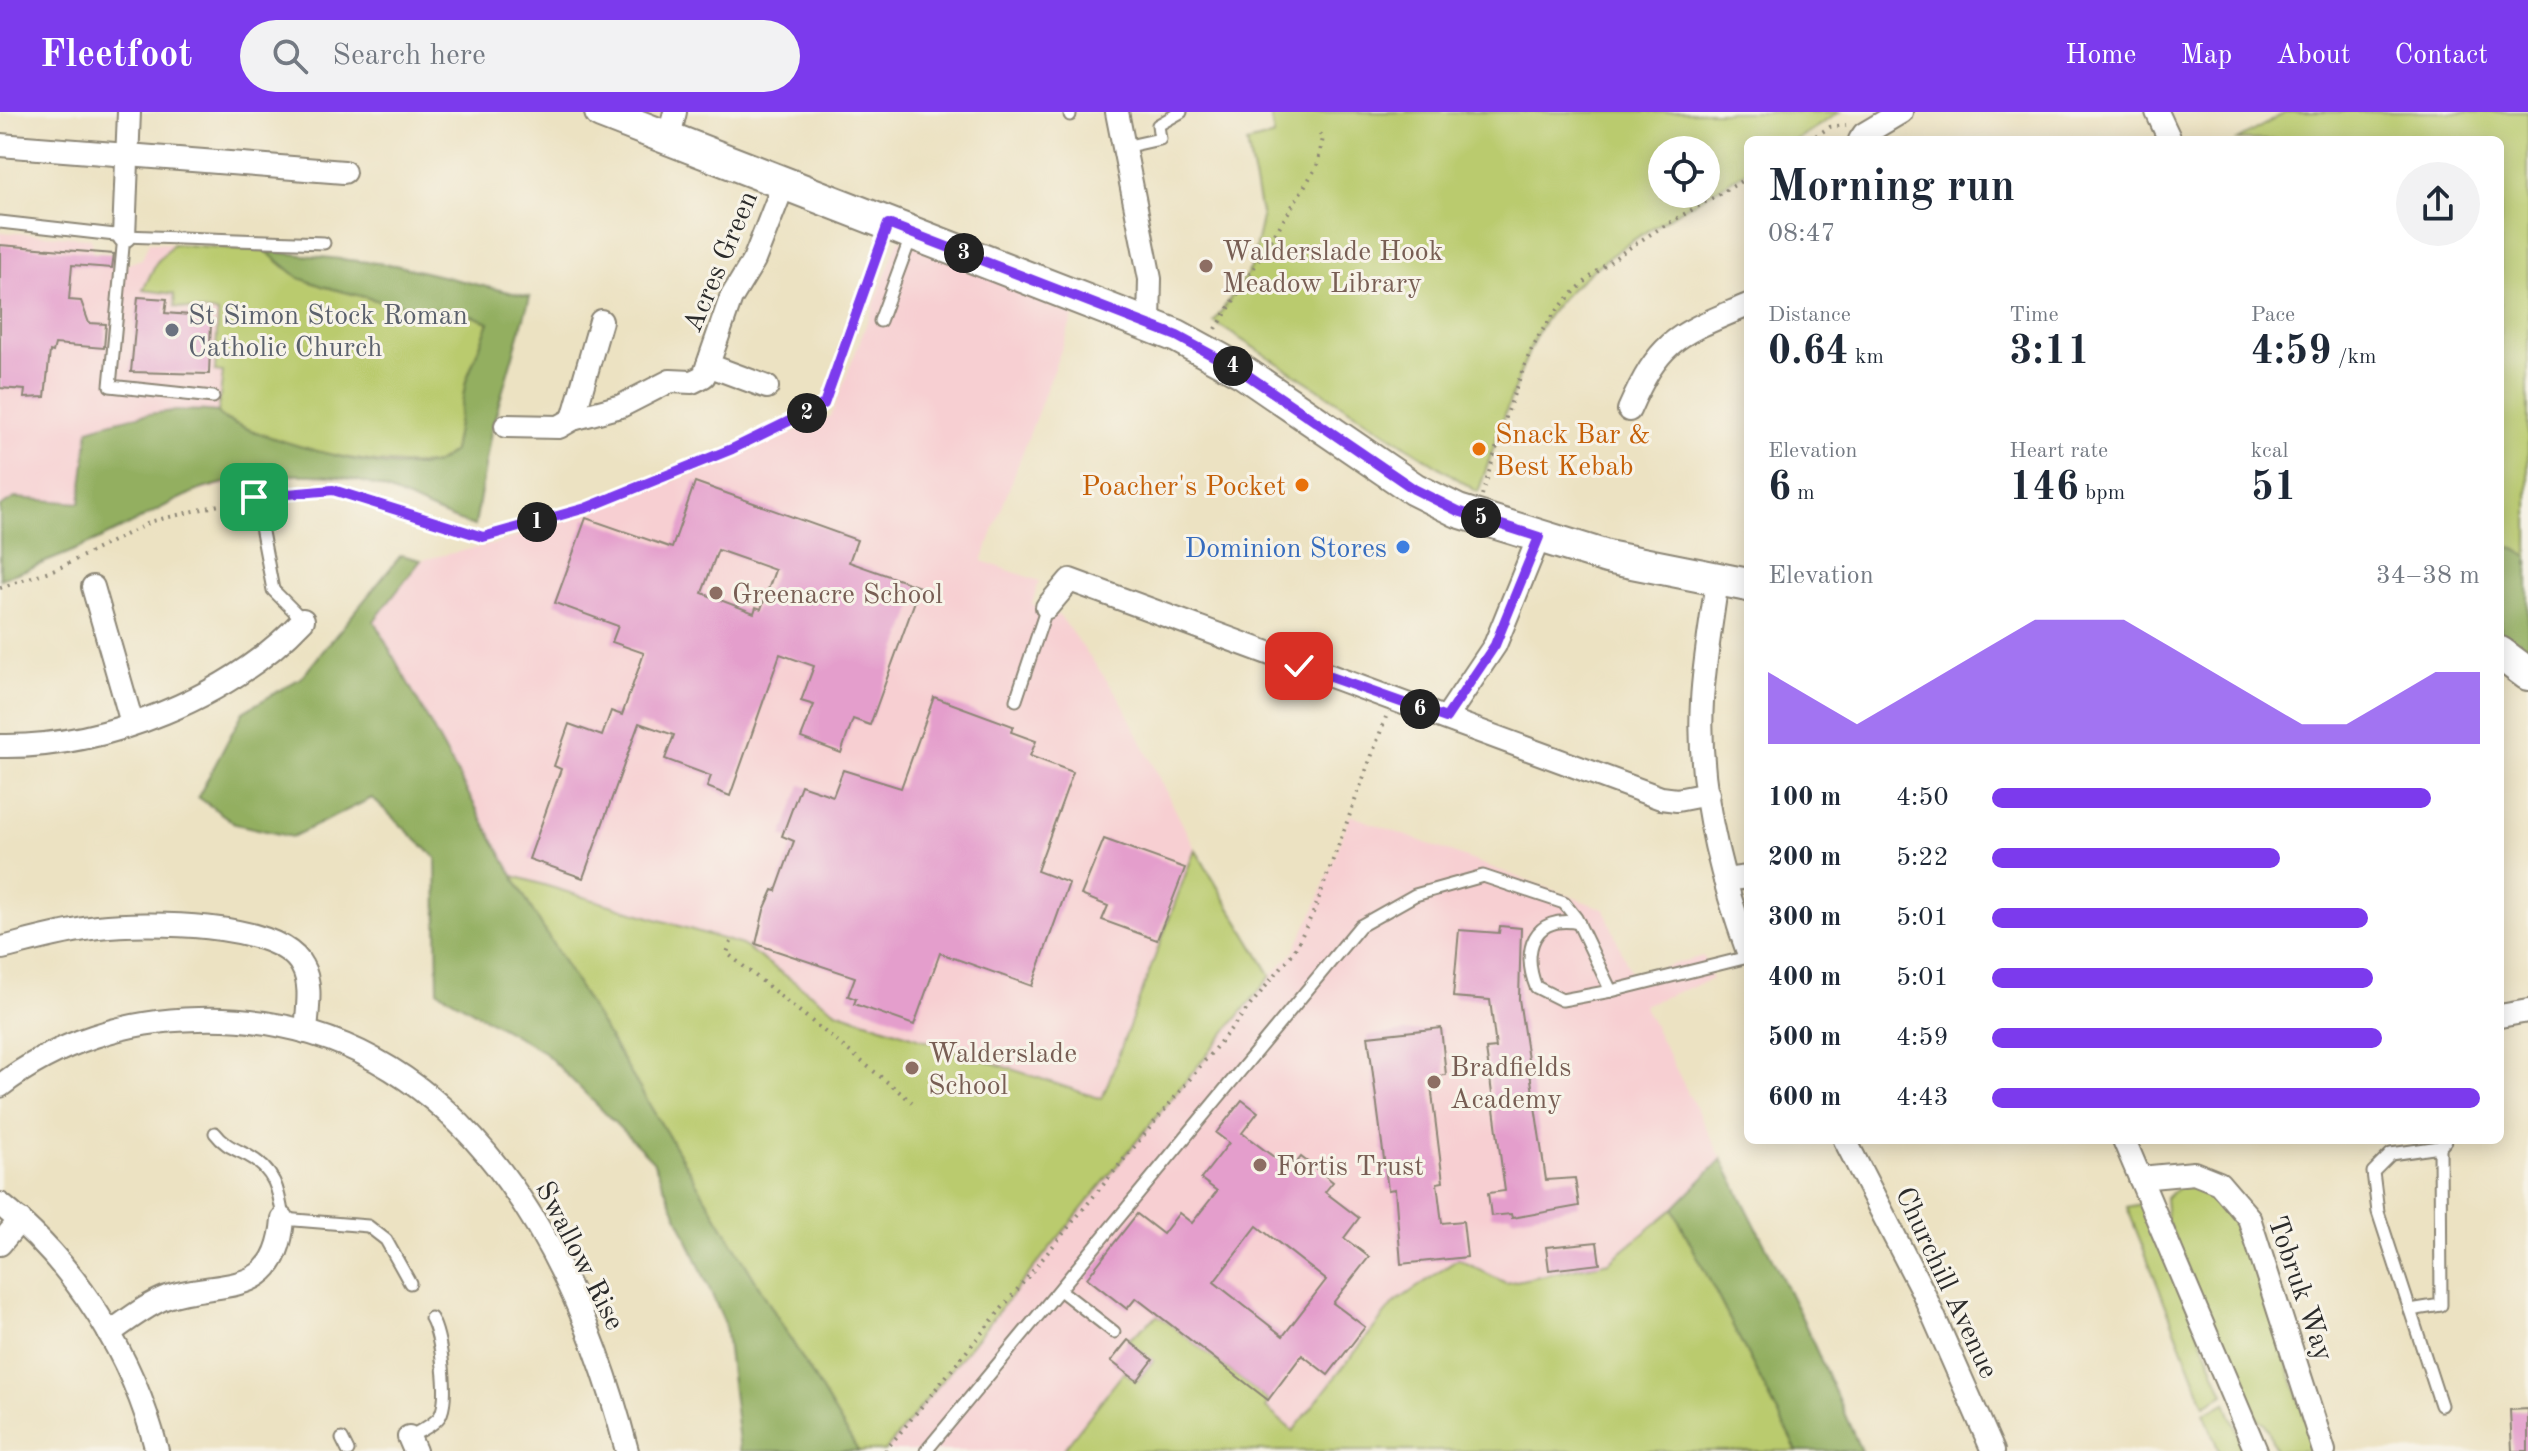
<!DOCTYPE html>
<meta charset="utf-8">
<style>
:root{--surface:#fff;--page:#f2f2f3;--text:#1f2937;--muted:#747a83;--accent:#7c3aed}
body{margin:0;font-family:"Old Standard TT",serif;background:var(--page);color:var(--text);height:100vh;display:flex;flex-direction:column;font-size:30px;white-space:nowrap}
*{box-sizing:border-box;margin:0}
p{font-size:26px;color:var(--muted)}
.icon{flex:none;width:44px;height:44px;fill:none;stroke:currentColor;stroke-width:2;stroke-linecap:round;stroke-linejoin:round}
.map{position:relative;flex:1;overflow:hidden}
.drawer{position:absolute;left:1744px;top:24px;width:760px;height:1008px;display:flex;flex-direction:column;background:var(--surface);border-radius:12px;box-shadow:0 4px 20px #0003}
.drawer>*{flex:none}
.tools{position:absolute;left:1648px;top:24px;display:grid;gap:16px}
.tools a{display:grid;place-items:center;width:72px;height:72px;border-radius:50%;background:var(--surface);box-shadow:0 4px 20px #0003;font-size:40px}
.pin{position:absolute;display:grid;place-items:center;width:68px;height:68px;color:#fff;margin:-34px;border-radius:16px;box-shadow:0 4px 12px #0006}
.km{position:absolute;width:40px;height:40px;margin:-20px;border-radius:50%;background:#222;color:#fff;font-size:22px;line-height:40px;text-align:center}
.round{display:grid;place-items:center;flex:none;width:84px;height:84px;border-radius:42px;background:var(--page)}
.summary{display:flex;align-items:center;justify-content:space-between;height:136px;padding:0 24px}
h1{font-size:44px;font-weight:800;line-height:60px}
.stats{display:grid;grid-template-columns:repeat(3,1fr);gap:12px;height:136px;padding:8px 24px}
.stats div{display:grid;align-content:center}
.stats b{font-size:40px;font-weight:800}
.stats small{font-size:22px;font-weight:400}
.stats p{font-size:22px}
.chart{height:224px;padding:16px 24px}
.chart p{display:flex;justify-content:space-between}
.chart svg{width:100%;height:144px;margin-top:8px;fill:var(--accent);opacity:.7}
ul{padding:0 24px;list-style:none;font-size:26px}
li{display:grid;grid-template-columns:128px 96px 1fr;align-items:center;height:60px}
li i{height:20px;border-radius:10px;background:var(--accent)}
header{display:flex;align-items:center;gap:48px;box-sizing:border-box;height:112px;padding:0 40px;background:var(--accent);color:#fff}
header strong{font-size:38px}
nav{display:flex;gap:44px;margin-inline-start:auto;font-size:28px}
.search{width:560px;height:72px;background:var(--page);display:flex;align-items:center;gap:20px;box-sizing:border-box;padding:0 28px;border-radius:44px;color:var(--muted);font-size:30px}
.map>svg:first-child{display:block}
</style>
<header>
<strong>Fleetfoot</strong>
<div class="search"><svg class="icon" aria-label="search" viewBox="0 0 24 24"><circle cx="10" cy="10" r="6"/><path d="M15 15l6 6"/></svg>Search here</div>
<nav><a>Home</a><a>Map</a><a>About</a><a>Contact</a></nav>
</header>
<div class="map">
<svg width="2528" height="1339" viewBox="0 0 2528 1339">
<rect width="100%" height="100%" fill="#f7f3e8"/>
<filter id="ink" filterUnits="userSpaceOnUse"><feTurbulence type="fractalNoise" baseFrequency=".0125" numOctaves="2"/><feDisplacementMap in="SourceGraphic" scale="16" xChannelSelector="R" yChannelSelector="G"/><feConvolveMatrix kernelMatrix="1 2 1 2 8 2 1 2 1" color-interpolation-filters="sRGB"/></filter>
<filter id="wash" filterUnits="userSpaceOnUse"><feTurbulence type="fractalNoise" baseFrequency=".006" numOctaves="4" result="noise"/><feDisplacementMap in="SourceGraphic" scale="32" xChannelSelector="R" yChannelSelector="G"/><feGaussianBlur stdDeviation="1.8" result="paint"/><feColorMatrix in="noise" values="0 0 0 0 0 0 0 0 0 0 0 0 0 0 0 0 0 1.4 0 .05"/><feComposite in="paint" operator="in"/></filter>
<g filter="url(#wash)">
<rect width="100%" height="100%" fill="#ece2c2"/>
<g fill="#f7cfd2">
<path d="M0 120 91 126 93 142 102 153 113 157 142 147 149 130 395 153 530 185 491 319 475 414 455 409 373 372 348 367 303 363 246 368 194 381 86 434 0 467Z"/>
<path d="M899 127 1077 195 982 449 1039 469 1032 492 1060 504 1119 585 1195 737 1271 863 1293 841 1314 799 1350 703 1604 797 1632 864 1703 844 1712 867 1643 893 1722 1047 1673 1097 1797 1339H858L511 763 374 509 421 448 494 432 594 399 734 346 831 304Z"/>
</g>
<g fill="#bacb6e" stroke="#727b4c" stroke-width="2" fill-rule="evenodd">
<path d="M1270 0H1840L1796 28H1748V58C1682 100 1568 154 1535 226 1512 275 1497 329 1478 380L1214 210 1251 156 1262 106 1247 31 1274 24ZM1662 38H1706V82H1662Z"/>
<path d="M2287 0H2528V445L2511 435 2500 438V28H2237Z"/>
<path d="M173 132 266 139 284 155 322 174 397 193 467 202 489 210 466 269 453 339 436 352C363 355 287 336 222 306L218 300 223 260 215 259 218 201 175 195 174 182 143 178 156 151Z"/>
<path d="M1195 737 1271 864 885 1339H858L511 763 742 833 836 899 1102 987Z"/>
<path d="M2182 1071C2210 1071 2221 1082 2238 1103L2316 1339H2276L2265 1311 2245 1299 2235 1270 2241 1258 2219 1219 2212 1214 2167 1108 2165 1087Z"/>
<path d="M2145 1091 2224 1282 2205 1293 2127 1095Z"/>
<path d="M1673 1097 1797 1339H1062L1124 1260 1137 1269 1153 1249 1128 1228 1158 1203 1268 1288 1266 1296 1293 1319 1393 1192 1458 1147 1506 1171 1609 1150Z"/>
<path d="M2226 1291 2245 1339H2219L2204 1301Z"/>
</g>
<g fill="#93af61" stroke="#5f6d46" stroke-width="2">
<path d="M266 139 395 153 530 185 491 319 475 414C432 403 395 375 350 367 305 359 250 363 206 376 179 384 154 401 129 413 87 434 44 452 0 467V395L15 386 80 391 89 317C132 303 173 295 218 300L222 306C270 328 381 363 433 352 440 351 447 343 453 339L466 269 489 210 467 202 387 191 322 174 299 166Z"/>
<path d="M2511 435 2528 445V562L2500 541V438Z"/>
<path d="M401 443 421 448 374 509 528 791 858 1339H740L725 1212 653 1049 544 940 438 879 436 746 372 686 292 725 236 712 198 685 243 600 302 565Z"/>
<path d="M1722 1047 1803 1208 1861 1339H1797L1673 1097Z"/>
</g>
<g id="blocks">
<g fill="#e49ecc" fill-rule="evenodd">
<path d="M0 133 114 142 112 156 72 153 69 188 81 189 89 211 106 212 104 236 55 232 53 240 50 239 45 285 24 286 25 278 0 276Z"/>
<path d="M138 185 167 187 165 201 203 204 202 209 211 210 209 262 131 260Z"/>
<path d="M695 370 857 428 849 450 920 475 870 613 853 607 841 641 801 626 814 593 801 589 814 554 780 542 730 684 707 675 711 664 665 647 674 623 639 611 583 766 529 747 561 657 554 654 569 612 602 624 611 599 622 603 644 541 612 530 618 514 555 491 586 406 672 436ZM718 438 775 458 761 497 756 495 754 501 702 481Z"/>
<path d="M934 585 1013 614 1011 620 1036 629 1030 644 1073 660 1037 759 1069 771 1032 874 940 841 914 913 854 892 856 887 848 884 855 865 756 832 764 798 773 778 776 779 794 729 782 724 801 673 833 684 843 658 901 676Z"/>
<path d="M1104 727 1185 756 1157 828 1102 808 1108 794 1081 783Z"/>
<path d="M1500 814 1521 816 1519 887 1546 1068 1575 1066 1579 1094 1512 1106 1511 1102 1491 1104 1488 1081 1505 1079 1486 937 1496 936 1490 888 1453 885 1459 818 1499 821Z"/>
<path d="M1441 916 1446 963 1430 965 1443 1070 1437 1071 1442 1111 1463 1109 1467 1145 1401 1152 1395 1077 1388 1078 1368 924Z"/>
<path d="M1242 988 1258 1000 1242 1021 1291 1058 1301 1045 1333 1070 1325 1080 1359 1106 1344 1126 1369 1145 1333 1191 1365 1215 1328 1263 1302 1243 1268 1288 1136 1186 1127 1197 1087 1166 1137 1102 1163 1122 1179 1101 1192 1111 1217 1079 1201 1067 1229 1031 1216 1021ZM1257 1114 1326 1168 1283 1224 1214 1170Z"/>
<path d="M1597 1130 1600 1152 1549 1158 1546 1135Z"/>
<path d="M1128 1228 1153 1248 1137 1269 1111 1249Z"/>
<path d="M2528 1297V1339H2512L2510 1298Z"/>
</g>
</g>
</g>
<g filter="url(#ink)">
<use href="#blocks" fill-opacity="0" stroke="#8c8676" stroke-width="2"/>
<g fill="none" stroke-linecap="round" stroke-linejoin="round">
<g stroke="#8c8676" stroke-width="15">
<g id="lane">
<path d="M1070 0V3"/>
<path d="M1124 35 1160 27 1158 13 1181 0"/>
<path d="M0 110 124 124 324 131"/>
<path d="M124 124 110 274 213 285"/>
<path d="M880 209 911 125"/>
<path d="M258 399 273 478 303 508"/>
<path d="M1016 588 1047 495"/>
<path d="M1579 811C1534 802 1521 838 1536 875L1562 888 1611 879"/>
<path d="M215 1021C224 1033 233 1036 247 1043 275 1058 279 1078 283 1107L368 1114 386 1128 410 1171"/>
<path d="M2440 1035 2391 1042 2373 1060 2378 1100 2441 1293"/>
<path d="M1060 1178 1114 1220"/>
<path d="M2410 1198 2441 1193 2440 1035 2446 1028"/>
<path d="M409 1325C419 1319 433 1314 440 1304 450 1286 441 1223 431 1206"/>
<path d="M342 1327 348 1339"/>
<path d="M926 1339 1360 814 1415 783 1483 764 1564 791 1576 806 1611 879 1748 845"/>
</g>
</g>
<g stroke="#8c8676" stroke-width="26">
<g id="street">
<path d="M1117 0 1150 167 1149 212"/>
<path d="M2157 0 2170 28"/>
<path d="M669 25 675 0"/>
<path d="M1860 28 1864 22 1901 0"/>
<path d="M0 33 344 60"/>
<path d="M124 124 129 0"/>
<path d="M708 253 767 275"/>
<path d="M1629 298C1661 225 1678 223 1748 193"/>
<path d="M573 307 601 209"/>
<path d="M506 314 559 315 573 307 621 294 670 269 692 270 704 264 731 186 754 148 785 69"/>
<path d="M1717 468C1712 508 1704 549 1702 589 1697 672 1720 763 1748 840"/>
<path d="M93 475 132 611"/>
<path d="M1047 495 1070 468 1661 686 1677 688 1708 682"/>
<path d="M1446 606 1495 533 1539 425"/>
<path d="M0 634C105 636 231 585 303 508"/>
<path d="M1725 768 1748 765"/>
<path d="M2 836C34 828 65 819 98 815 142 810 279 808 302 854 313 873 307 899 306 920"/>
<path d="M2500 904 2528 899"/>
<path d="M0 974C57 930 127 908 198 907 449 900 572 1127 627 1339"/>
<path d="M1845 1028 1922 1178 1993 1339"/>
<path d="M2124 1028 2256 1339"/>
<path d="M2140 1066 2194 1061 2219 1071 2249 1106 2324 1339"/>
<path d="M0 1092C77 1154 133 1244 157 1339"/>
<path d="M0 1132 20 1108"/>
<path d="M109 1221C127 1209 146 1193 167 1185 220 1167 277 1189 283 1107"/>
<path d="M409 1325 415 1339"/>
</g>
</g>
<g stroke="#8c8676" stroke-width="36">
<g id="secondary">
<path d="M601 0 1177 224 1243 260 1414 377 1458 399 1607 445 1748 473"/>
<path d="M2500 541 2528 562"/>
</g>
</g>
<g stroke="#8c8676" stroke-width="4" stroke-dasharray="2 6" stroke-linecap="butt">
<path d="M1809 28 1830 15 1846 13"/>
<path d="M1216 217 1317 54 1323 26 1317 19"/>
<path d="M1482 383C1496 339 1517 260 1540 222 1587 148 1675 110 1748 65"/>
<path d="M261 384 333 378 483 425 586 396 732 337 824 292 880 135"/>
<path d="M0 476 61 455 153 409 252 385"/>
<path d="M731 830 727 841 912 990"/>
<path d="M885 1339 1293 841 1314 799 1386 605"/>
</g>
<use href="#lane" stroke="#fff" stroke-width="11"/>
<use href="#street" stroke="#fff" stroke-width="22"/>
<use href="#secondary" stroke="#fff" stroke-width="32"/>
</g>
</g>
<g fill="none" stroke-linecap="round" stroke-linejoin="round" filter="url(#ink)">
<g stroke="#fff" stroke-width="16">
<path id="route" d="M254 385 333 378 483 425 586 396 732 337 824 292 888 112 1177 224 1243 260 1414 377 1458 399 1539 425 1495 533 1446 606 1299 554"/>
</g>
<use href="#route" stroke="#7c3aed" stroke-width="10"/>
</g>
<g fill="#8d6e63" stroke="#f7f3e8" stroke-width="3">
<circle cx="1206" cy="154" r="8"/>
<circle cx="716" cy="481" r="8"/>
<circle cx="912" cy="956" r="8"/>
<circle cx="1434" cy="970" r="8"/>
<circle cx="1260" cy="1053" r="8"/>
</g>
<circle fill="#6b7280" stroke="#f7f3e8" stroke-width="3" cx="172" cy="218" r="8"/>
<g fill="#e8710a" stroke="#f7f3e8" stroke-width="3">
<circle cx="1479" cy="337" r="8"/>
<circle cx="1302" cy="373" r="8"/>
</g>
<circle fill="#3f7fe0" stroke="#f7f3e8" stroke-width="3" cx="1403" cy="435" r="8"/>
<g text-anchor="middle" stroke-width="6" stroke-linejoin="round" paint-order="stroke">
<g font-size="28" fill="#785e54" stroke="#f7f3e8" text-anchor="start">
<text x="1222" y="148">Walderslade Hook<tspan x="1222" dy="32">Meadow Library</tspan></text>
<text x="732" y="491">Greenacre School</text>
<text x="928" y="950">Walderslade<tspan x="928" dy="32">School</tspan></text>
<text x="1450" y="964">Bradfields<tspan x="1450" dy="32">Academy</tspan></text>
<text x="1276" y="1063">Fortis Trust</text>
</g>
<g font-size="28" fill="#2b2b2b" stroke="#f7f3e8">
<text transform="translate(719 149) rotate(-67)" y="10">Acres Green</text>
<text transform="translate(581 1143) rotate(63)" y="10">Swallow Rise</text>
<text transform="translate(1948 1170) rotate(65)" y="10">Churchill Avenue</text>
<text transform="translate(2302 1176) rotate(71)" y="10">Tobruk Way</text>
</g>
<g font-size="28" fill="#5b616d" stroke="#f7f3e8" text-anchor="start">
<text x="188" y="212">St Simon Stock Roman<tspan x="188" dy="32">Catholic Church</tspan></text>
</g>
<g font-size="28" fill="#c56008" stroke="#f7f3e8" text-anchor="start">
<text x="1495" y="331">Snack Bar &amp;<tspan x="1495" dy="32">Best Kebab</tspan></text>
<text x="1286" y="383" text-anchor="end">Poacher's Pocket</text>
</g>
<g font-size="28" fill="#366cbe" stroke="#f7f3e8" text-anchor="end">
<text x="1387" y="445">Dominion Stores</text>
</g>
</g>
</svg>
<div class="tools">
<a><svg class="icon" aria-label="locate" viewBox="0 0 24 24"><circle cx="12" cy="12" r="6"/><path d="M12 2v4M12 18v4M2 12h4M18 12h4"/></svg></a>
</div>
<div class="pin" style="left:254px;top:385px;background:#1e9e55"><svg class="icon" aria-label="arrive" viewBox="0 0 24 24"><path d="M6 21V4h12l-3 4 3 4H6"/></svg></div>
<div class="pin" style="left:1299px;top:554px;background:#d93025"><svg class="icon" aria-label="check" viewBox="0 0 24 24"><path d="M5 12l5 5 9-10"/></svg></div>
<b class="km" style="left:537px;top:410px">1</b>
<b class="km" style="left:807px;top:301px">2</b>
<b class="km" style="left:964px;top:141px">3</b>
<b class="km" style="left:1233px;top:254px">4</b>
<b class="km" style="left:1481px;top:406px">5</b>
<b class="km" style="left:1420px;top:597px">6</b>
<section class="drawer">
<div class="summary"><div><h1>Morning run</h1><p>08:47</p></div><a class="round"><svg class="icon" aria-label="share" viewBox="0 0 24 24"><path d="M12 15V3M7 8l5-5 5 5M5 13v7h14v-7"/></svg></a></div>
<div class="stats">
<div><p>Distance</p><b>0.64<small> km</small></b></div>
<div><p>Time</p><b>3:11</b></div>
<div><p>Pace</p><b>4:59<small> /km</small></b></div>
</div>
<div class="stats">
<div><p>Elevation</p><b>6<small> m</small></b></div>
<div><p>Heart rate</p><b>146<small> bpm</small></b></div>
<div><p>kcal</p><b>51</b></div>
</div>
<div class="chart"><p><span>Elevation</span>34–38 m</p>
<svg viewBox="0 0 160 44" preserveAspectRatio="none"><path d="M0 44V22L10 30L20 38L30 30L40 22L50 14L60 6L70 6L80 6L90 14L100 22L110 30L120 38L130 38L140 30L150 22L160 22V44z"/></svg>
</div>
<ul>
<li><b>100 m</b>4:50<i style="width:90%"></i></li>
<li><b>200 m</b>5:22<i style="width:59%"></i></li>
<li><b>300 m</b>5:01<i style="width:77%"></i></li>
<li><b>400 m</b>5:01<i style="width:78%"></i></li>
<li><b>500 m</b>4:59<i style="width:80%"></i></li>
<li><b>600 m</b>4:43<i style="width:100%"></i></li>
</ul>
</section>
</div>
